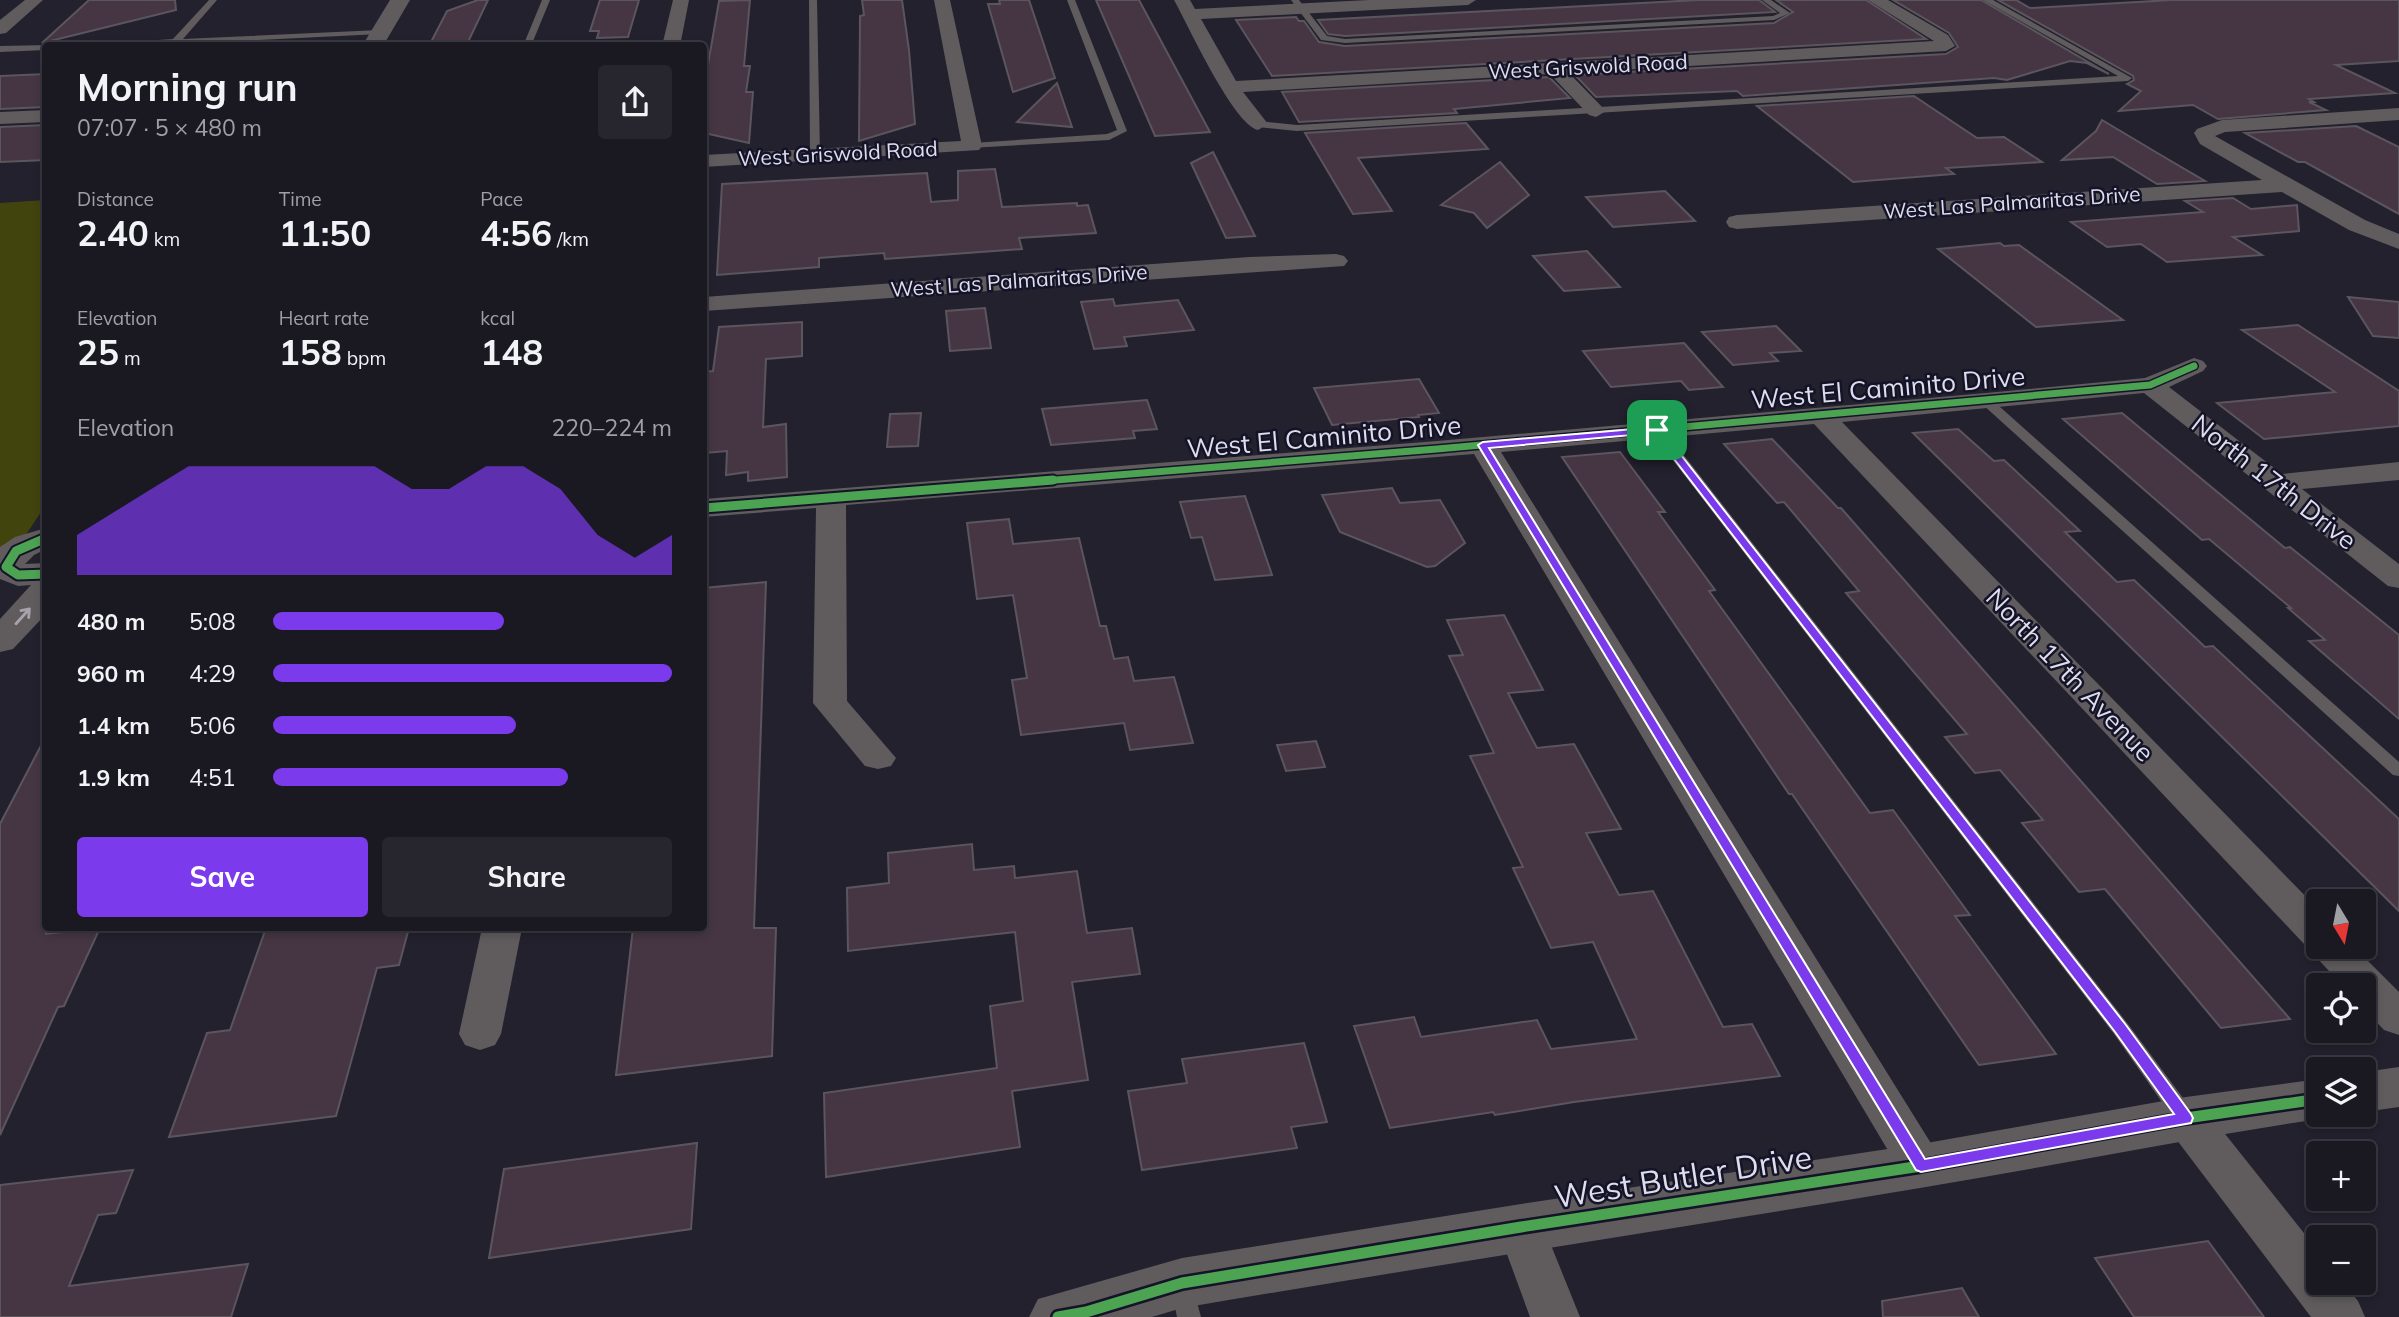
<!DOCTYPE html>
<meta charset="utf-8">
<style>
:root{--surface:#1a1922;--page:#27262f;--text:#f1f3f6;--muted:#9fa0a5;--line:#383840;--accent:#7c3aed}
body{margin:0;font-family:Mulish,sans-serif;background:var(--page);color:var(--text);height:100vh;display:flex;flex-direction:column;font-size:26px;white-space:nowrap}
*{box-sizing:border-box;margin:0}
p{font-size:23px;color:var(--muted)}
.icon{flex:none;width:38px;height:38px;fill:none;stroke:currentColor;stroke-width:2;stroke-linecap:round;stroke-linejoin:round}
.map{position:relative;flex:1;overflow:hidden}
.side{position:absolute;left:42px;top:42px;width:665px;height:889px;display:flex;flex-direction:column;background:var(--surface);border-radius:7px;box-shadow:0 4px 10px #0003,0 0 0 2px var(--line)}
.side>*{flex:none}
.needle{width:46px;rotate:170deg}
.buttons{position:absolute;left:2306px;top:889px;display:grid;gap:14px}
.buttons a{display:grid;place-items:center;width:70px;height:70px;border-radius:7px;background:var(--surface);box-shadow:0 4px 10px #0003,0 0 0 2px var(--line);font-size:35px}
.pin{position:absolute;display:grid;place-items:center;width:60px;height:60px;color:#fff;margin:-30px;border-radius:14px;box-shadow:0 4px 10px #0006}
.round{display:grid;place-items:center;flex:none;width:74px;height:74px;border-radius:7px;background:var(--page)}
.overview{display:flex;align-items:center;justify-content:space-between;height:119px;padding:0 35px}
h1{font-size:38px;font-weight:700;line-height:52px}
.figures{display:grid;grid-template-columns:repeat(3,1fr);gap:10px;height:119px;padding:7px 35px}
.figures div{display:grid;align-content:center}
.figures b{font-size:35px;font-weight:700}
.figures small{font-size:19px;font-weight:400}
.figures p{font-size:19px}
.chart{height:196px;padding:14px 35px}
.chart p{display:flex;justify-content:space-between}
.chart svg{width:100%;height:126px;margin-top:7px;fill:var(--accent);opacity:.7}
.primary-button{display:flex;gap:14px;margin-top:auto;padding:14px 35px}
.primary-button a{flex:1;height:80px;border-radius:7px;background:var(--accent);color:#fff;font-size:28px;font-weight:700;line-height:80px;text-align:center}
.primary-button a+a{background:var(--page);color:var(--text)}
ul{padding:0 35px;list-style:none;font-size:23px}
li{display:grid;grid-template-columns:112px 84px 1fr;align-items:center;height:52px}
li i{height:18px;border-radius:9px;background:var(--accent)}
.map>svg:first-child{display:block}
</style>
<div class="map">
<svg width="2399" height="1317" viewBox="0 0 2399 1317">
<rect width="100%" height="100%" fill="#22212d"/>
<path fill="#41440d" d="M45 200V506L0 574V203Z"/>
<g fill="#463643" stroke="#5b555d" stroke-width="2">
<path d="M89 0H175L176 10 42 43Z"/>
<path d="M478 0H488L468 42 430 44 447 11Z"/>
<path d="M600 0H639L628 37 597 38 599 31H590Z"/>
<path d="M750 0 744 66H750L746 92H753L749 143 704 133V88L719 1Z"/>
<path d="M862 0H902L909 50 915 124 859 141 860 16 864 15Z"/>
<path d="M999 0H1029L1055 78 1013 92 988 4H1000Z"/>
<path d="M1096 0H1139L1210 132 1155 136Z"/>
<path d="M1698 0H1759L1775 12 1345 36 1328 34 1318 20Z"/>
<path d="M1776 0H1866L1926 39 1272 76 1236 20 1296 17 1299 21H1304L1319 42 1345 46 1774 23 1793 12Z"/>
<path d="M1893 0H1981L2109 74 2087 63 2070 61 2007 80 1994 78 1743 96 1737 91 1596 97 1575 75 1946 54 1958 47 1949 33Z"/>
<path d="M1998 0H2016L2030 8 2172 0H2399V61L2336 65 2395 93 2309 99 2314 102H2309L2326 110 2218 119 2193 105 2119 111 2141 91 2127 84 2134 80 2133 76Z"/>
<path d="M46 74V107L0 109V76Z"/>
<path d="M1549 77 1570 98 1454 109 1457 113 1299 122 1282 92Z"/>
<path d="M1057 83 1072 127 1017 122Z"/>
<path d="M1914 96 1977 138 2004 137 2042 162 1946 168 1954 174 1853 182 1757 106Z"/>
<path d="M2102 120 2159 154 2205 181 2157 184 2113 157 2062 160 2096 131Z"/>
<path d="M1466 123 1488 149 1358 158 1392 211 1353 214 1305 133Z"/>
<path d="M46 125V160L0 162V127Z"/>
<path d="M2356 126 2399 147V214L2305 162H2298L2245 133Z"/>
<path d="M1213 152 1255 236 1226 238 1191 163Z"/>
<path d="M1500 162 1529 195 1487 228 1474 213 1441 205Z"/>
<path d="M995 169 1002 207 1077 203V206L1088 205 1096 233 1019 238 1022 249 885 259 884 253 819 258V267L717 275 722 184 927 173 931 202 958 200V171Z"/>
<path d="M1665 191 1695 221 1613 227 1586 197Z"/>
<path d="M2233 198 2251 209 2297 205 2299 231 2233 237 2262 255 2167 262 2141 244 2107 247 2071 222 2203 212 2185 201Z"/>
<path d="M2000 243 2004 246 2019 245 2123 320 2036 327 1938 249Z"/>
<path d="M1587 251 1620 287 1564 291 1533 256Z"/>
<path d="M2348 297 2399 302V338L2373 336Z"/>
<path d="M1113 299 1115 306 1178 300 1194 330 1124 337 1127 346 1094 349 1081 302Z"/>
<path d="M985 308 991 348 950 351 946 311Z"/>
<path d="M802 322V356L766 359 763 427 786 424 787 477 748 481V472L726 475 727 451 705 453 707 422H704V372L713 371 719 327Z"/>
<path d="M2298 325 2399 391V426L2264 439 2217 403 2335 392 2242 330Z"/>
<path d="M1776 326 1801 351 1770 353 1778 361 1733 365 1702 332Z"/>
<path d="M1684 343 1723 387 1689 390 1681 381 1611 387 1583 351Z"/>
<path d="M1419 379 1439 413 1418 415 1419 417 1332 425 1314 388Z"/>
<path d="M1147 400 1157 429 1133 431 1135 438 1051 445 1042 409Z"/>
<path d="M921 413 918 446 887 447 890 414Z"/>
<path d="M2122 413 2285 548 2290 547 2399 635V719L2309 641 2325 640 2288 608H2291L2209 539 2202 540 2063 419Z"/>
<path d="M1958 429 1994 461 2004 460 2080 531 2065 532 2117 582 2134 580 2205 647 2213 646 2399 819V911L1913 433Z"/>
<path d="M1772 439 1838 508H1841L2290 1019 2221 1028 2105 889 2079 892 2022 823 2043 820 2000 770 1975 773 1945 737 1967 734 1846 593 1859 591 1784 502 1777 503 1724 444Z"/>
<path d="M1620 452 1665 512H1658L1715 590 1709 591 1870 813 1893 810 1970 915 1955 916 2056 1054 1979 1065 1792 794H1789L1562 457Z"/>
<path d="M1392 488 1400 503 1440 500 1465 543 1435 566 1427 567 1340 532 1322 495Z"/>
<path d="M1245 496 1272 575 1215 580 1202 537 1191 538 1180 502Z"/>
<path d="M1009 519 1013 544 1079 538 1100 626H1106L1114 659 1128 657 1134 681 1174 677 1193 743 1130 750 1124 723 1021 735 1012 680 1027 678 1013 595 977 599 967 523Z"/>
<path d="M766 582 754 928H776L772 1056 616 1075 633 928H704V588Z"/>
<path d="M1504 615 1543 690 1508 693 1537 748 1574 744 1621 829 1586 833 1619 895 1653 891 1723 1027 1752 1024 1780 1076 1574 1102 1495 1115 1493 1112 1390 1128 1354 1026 1414 1017 1421 1037 1537 1020 1551 1049 1637 1039 1593 942 1551 948 1513 868 1523 867 1470 756 1494 753 1449 656 1463 655 1447 620Z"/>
<path d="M46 736V934L100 928 64 1006 58 1007 0 1135V824Z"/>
<path d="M1316 741 1325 767 1286 771 1277 745Z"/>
<path d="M972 844 974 870 1014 866 1015 878 1077 871 1087 933 1132 928 1140 974 1072 982 1088 1080 1012 1091 1020 1147 826 1177 824 1093 997 1068 990 1006 1023 1001 1015 932 848 951 847 888 889 883 888 853Z"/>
<path d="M266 928H409L399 965 377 968 336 1116 169 1137 207 1033 230 1030Z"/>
<path d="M1304 1043 1327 1122 1291 1127 1297 1148 1142 1170 1128 1091 1187 1083 1182 1059Z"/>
<path d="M697 1143 691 1229 489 1258 504 1169Z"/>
<path d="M133 1170 116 1213 98 1215 69 1286 248 1264 231 1317H0V1185Z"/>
<path d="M2208 1241 2264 1317H2134L2095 1258Z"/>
<path d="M1962 1288 1979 1317H1883L1882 1301Z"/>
</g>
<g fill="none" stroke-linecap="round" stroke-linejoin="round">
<g fill="#605c5e" fill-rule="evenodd">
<path d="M209 0H217L183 39 380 30 384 32 380 34 140 46H70L173 39Z"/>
<path d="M542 0H550L531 46H523Z"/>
<path d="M809 0H817L820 155 815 158 810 155Z"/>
<path d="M1067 0H1075L1127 131 1109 140 969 148 967 146 972 143 1107 134 1117 130Z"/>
<path d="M1291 0H1299L1327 36 1345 39 1773 16 1780 13 1762 0H1771L1790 13 1774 20 1345 43 1321 40Z"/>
<path d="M1983 0H1993L2132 78 2128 81 1297 131 1258 127 1253 124 1258 121 1297 125 2118 76Z"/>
<path d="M49 45 46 46V50L0 52V46Z"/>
<path d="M1986 397 1990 398 2399 762V776L2393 775 1982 404V398Z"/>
<path d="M1657 426 1662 427 2128 1024 2192 1110 2195 1116 2192 1122 2184 1124 2176 1122 2114 1034 1652 433V427Z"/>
<path d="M1183 1278 1191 1281 1201 1317H1177L1171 1288 1175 1281Z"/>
</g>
<g fill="#605c5e" fill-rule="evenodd">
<path d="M25 0H43L6 33 0 34V20Z"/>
<path d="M673 0H689L680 46H662Z"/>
<path d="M934 0H950L982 146 979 150 704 167V155L961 141Z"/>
<path d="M1174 0H1190L1195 9 1369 0H1476L1468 5 1201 19 1236 81 1934 41 1868 0H1888L1948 35 1955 46 1946 51 1569 73 1606 111 1596 117 1589 115 1550 74 1243 92 1268 124 1258 130C1233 124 1188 25 1174 0Z"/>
<path d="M2399 108V120L2225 132 2215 136 2365 220 2399 234V249L2349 230 2282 192 1737 229 1729 227 1726 222 1729 217 1737 215 2262 180 2200 144 2194 133 2197 129 2222 120Z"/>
<path d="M46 110V122L0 124V112Z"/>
<path d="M1336 254 1344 256 1348 261 1344 266 704 311V297L1249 257Z"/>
<path d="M2194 358 2203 361 2207 366 2203 371 2169 387 2282 474 2399 462V480L2302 489 2399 564V588L2388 586 2144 393 1842 422 2319 910V947H2354L2399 992V1035L2384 1030 2364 1009V985H2342L2316 957 2310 947 2305 945 1814 424 1501 452 1937 1153 1944 1166 1937 1179 1921 1185 1905 1179 1474 454 846 505 847 701 896 758 891 766 878 769 865 766 813 703 816 508 704 517V499L1437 441 1986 393 2145 378Z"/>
<path d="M482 928H522L501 1034 495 1045 480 1050 465 1045 459 1034Z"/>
<path d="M2186 1100 2202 1105 2319 1252V1283H2343L2358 1301 2365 1317H2311L2170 1131 2164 1118 2170 1105Z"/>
<path d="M1521 1207 1538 1213 1580 1317H1530L1497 1227 1504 1213Z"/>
</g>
<g fill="#605c5e" fill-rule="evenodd">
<path d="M390 0H410L383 46H362Z"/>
<path d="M46 528V549L34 555 25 564 46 563V614L13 649 0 652V619L31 585 18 586 0 579V547L15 537Z"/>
<path d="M2399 1067V1107L2364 1112V1072Z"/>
<path d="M2319 1079V1115H2333L2319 1119C2185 1139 2053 1166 1920 1188 1674 1229 1428 1266 1182 1308L1152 1317H1029L1038 1299 1182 1258 1521 1204 1921 1144 2186 1097Z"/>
</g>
<g stroke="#151328" stroke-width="10">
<path id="cycleway-far2" d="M1031 482 1437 449 2150 385 2194 366"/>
</g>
<g stroke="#151328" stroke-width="13">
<g id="cycleway-far1">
<path d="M704 508 1053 480"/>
<path d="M46 538 16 551 6 567 18 575 46 574"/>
</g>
</g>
<g stroke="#151328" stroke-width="16">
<path id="cycleway" d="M1058 1317 1086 1312 1182 1283 1521 1227 1921 1166 2186 1118 2319 1099"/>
</g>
<use href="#cycleway-far2" stroke="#4ca352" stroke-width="7"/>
<use href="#cycleway-far1" stroke="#4ca352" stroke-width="9"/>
<use href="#cycleway" stroke="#4ca352" stroke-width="11"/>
</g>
<defs><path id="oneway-shaft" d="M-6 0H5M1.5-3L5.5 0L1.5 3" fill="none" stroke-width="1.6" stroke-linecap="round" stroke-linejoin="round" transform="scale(1.75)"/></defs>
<use stroke="#a5a3ac" href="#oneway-shaft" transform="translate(23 616) rotate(-48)"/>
<path fill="#7c3aed" stroke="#fff" stroke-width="2" fill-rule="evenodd" d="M1657 427 1660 428 2126 1025 2191 1114 2193 1118 2191 1123 1921 1172 1916 1170 1478 445 1483 442ZM1654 433 2115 1032 2174 1114 1925 1159 1489 448Z"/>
<g text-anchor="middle" stroke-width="5" stroke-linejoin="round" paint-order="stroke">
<g font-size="21" fill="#ddddec" stroke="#151328">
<text transform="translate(1588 67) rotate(-3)" y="7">West Griswold Road</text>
<text transform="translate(838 154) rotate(-3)" y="7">West Griswold Road</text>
<text transform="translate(2012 203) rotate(-4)" y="7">West Las Palmaritas Drive</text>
<text transform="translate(1019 281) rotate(-4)" y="7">West Las Palmaritas Drive</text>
</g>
<g font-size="26" fill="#ddddec" stroke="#151328">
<text transform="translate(1888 388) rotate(-5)" y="9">West El Caminito Drive</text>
<text transform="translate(1324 437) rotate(-5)" y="9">West El Caminito Drive</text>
<text transform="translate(2274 482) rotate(38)" y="9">North 17th Drive</text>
<text transform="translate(2070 675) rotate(46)" y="9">North 17th Avenue</text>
</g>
<g font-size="32" fill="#ddddec" stroke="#151328">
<text transform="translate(1683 1177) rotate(-9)" y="11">West Butler Drive</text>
</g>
</g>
</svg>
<div class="buttons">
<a><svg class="needle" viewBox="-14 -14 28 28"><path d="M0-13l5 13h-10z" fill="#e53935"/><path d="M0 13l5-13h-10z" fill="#9fa0a5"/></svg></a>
<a><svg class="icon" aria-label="locate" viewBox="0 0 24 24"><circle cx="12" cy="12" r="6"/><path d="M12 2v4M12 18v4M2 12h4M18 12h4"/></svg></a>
<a><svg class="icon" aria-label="layers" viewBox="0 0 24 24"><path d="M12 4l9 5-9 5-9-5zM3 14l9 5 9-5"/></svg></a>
<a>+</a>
<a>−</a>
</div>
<div class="pin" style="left:1657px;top:430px;background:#1e9e55"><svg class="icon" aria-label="arrive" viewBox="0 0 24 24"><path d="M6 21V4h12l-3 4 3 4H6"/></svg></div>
<section class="side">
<div class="overview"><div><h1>Morning run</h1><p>07:07 · 5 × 480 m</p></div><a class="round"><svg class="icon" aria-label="share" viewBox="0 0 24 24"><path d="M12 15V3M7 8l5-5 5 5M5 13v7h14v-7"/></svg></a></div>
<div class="figures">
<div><p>Distance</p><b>2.40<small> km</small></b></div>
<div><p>Time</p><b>11:50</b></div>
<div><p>Pace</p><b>4:56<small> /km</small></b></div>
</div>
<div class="figures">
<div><p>Elevation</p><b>25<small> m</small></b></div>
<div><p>Heart rate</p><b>158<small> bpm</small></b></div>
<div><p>kcal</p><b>148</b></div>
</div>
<div class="chart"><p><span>Elevation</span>220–224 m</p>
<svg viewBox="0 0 160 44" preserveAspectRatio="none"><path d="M0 44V30L10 22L20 14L30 6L40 6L50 6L60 6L70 6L80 6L90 14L100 14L110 6L120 6L130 14L140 30L150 38L160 30V44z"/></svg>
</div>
<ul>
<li><b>480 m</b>5:08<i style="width:58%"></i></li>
<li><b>960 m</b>4:29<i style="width:100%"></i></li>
<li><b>1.4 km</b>5:06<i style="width:61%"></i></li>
<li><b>1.9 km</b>4:51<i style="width:74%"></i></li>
</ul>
<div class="primary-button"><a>Save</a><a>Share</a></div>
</section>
</div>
